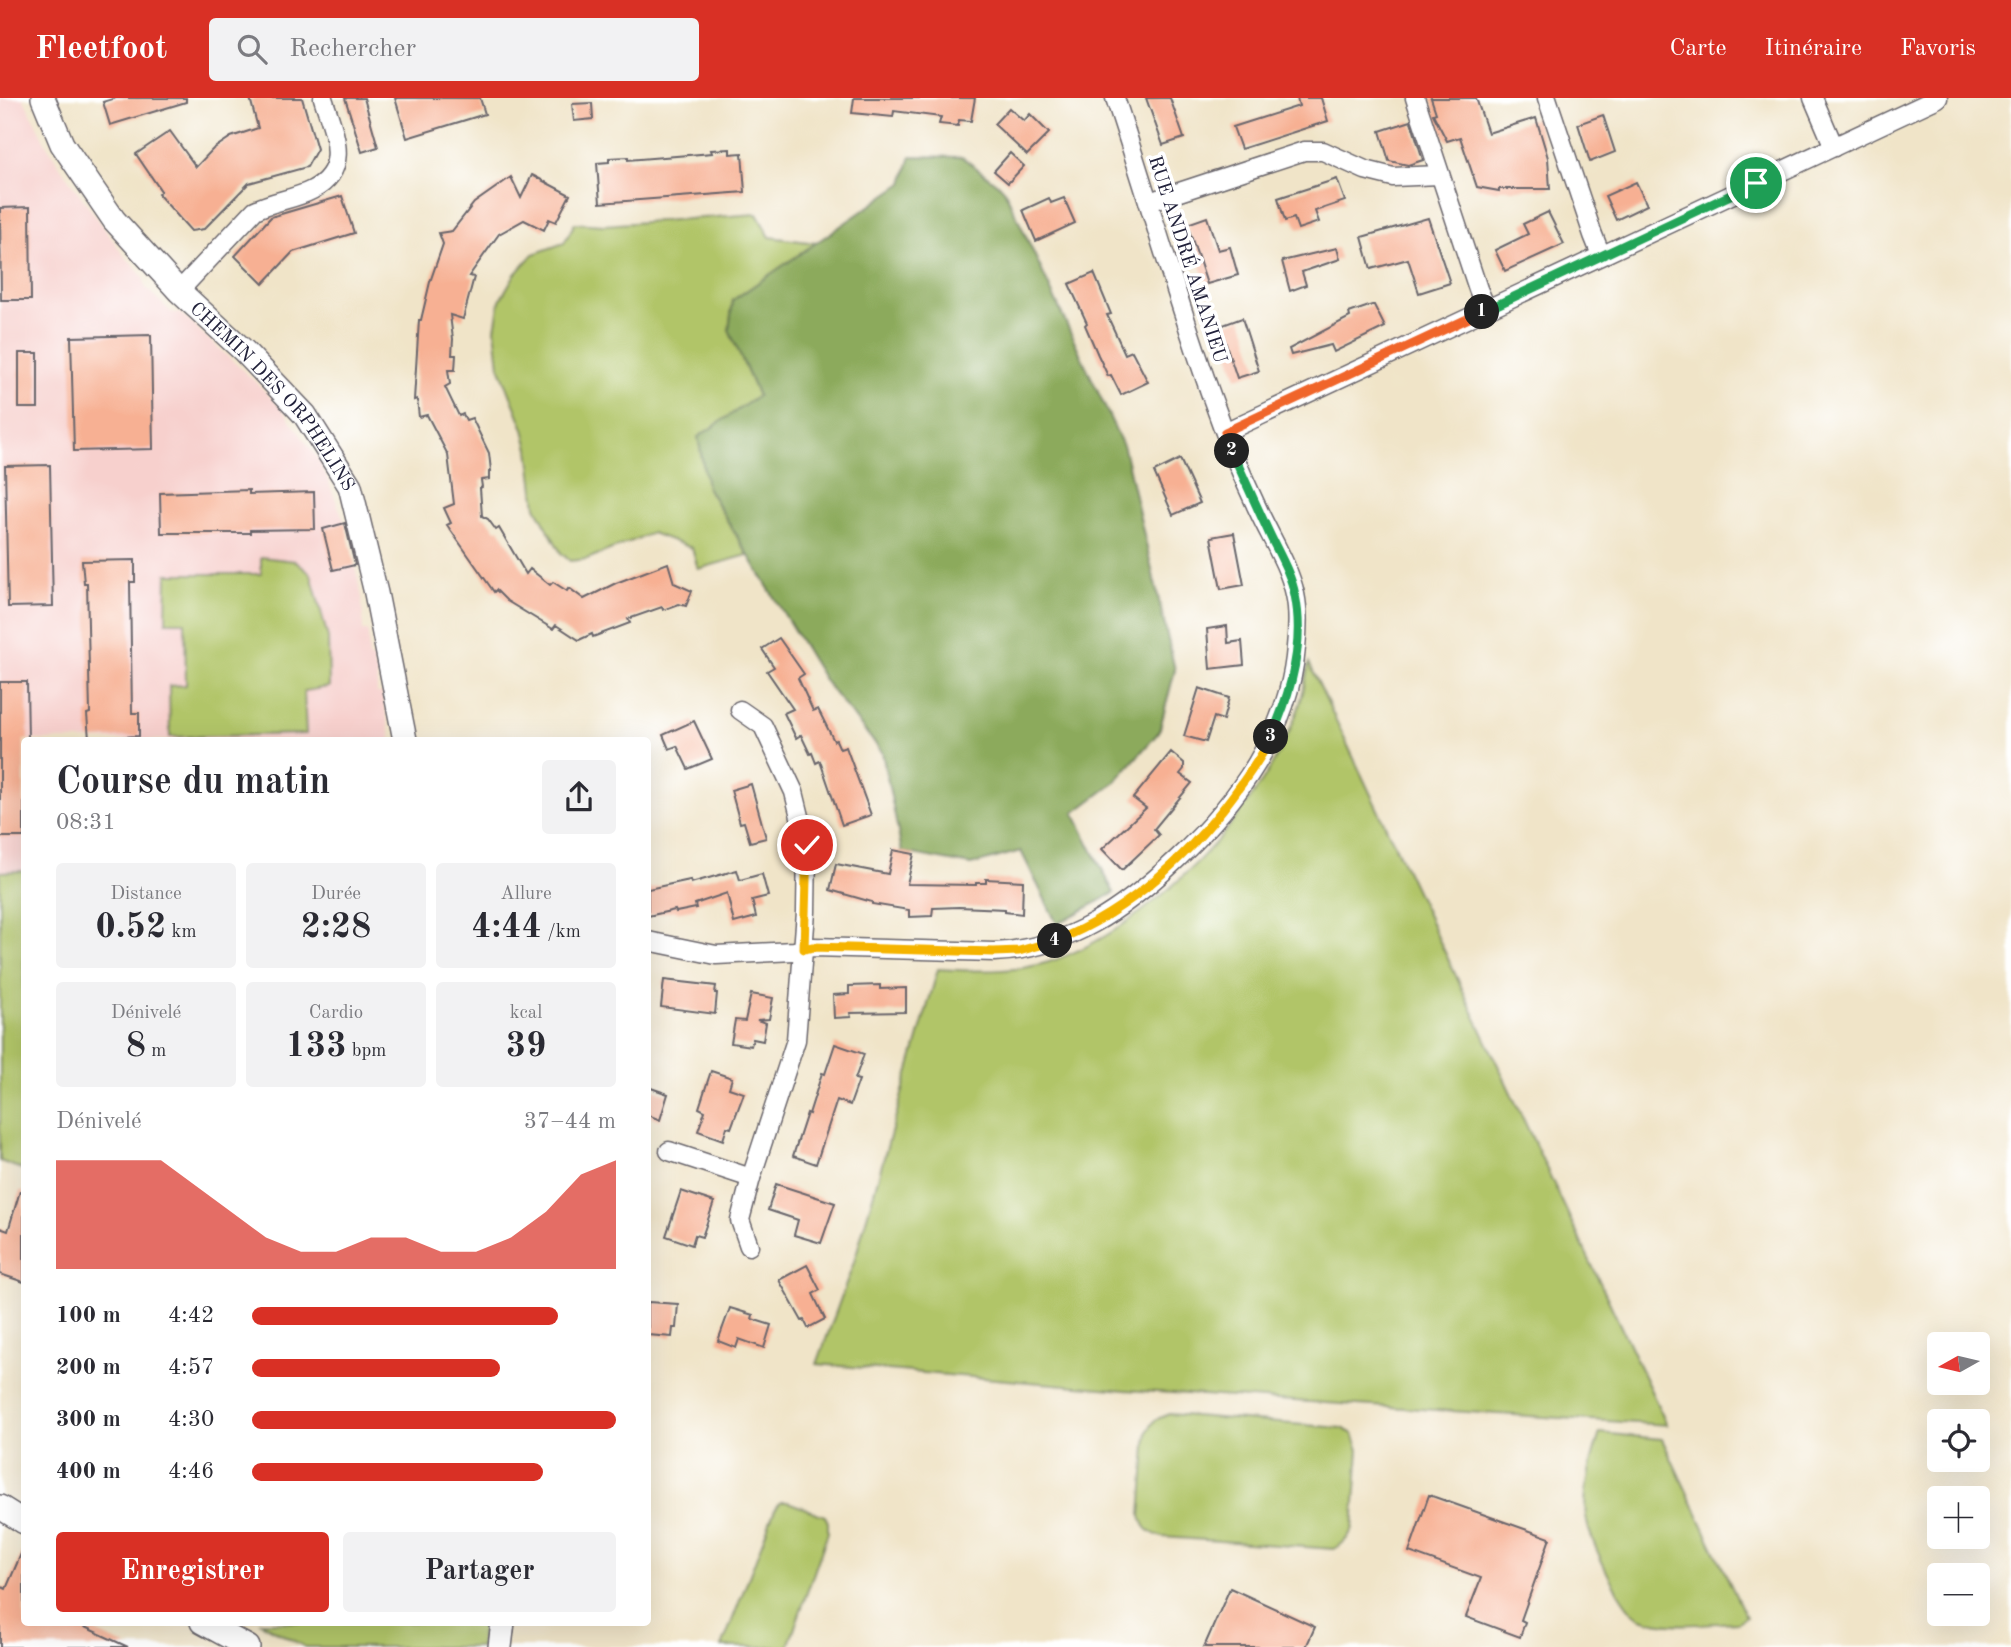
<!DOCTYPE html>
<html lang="fr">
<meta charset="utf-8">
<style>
:root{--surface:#fff;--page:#f2f2f3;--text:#2b2b33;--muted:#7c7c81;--accent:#d93025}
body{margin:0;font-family:"Old Standard TT",serif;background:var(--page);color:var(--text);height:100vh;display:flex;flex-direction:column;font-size:26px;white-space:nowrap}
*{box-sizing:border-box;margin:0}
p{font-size:23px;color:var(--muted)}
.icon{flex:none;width:38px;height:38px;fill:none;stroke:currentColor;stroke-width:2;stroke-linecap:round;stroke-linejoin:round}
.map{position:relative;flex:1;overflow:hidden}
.details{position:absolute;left:21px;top:639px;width:630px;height:889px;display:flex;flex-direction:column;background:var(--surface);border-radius:7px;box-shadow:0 7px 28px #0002}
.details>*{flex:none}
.needle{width:46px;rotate:262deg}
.buttons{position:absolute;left:1927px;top:1234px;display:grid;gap:14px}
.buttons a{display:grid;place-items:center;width:63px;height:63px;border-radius:7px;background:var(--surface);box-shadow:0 7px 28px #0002;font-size:35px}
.pin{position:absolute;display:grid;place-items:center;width:60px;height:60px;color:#fff;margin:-30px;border:4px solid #fff;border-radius:50%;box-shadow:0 2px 7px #0007}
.km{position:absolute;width:35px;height:35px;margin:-18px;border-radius:50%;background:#222;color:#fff;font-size:19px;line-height:35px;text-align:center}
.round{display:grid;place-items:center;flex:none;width:74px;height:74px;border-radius:7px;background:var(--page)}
.summary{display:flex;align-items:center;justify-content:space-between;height:119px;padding:0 35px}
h1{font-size:38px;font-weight:800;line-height:52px}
.stats{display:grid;grid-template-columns:repeat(3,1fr);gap:10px;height:119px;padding:7px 35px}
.stats div{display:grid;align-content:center;border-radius:7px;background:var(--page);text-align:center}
.stats b{font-size:35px;font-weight:800}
.stats small{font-size:19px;font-weight:400}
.stats p{font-size:19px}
.chart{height:196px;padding:14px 35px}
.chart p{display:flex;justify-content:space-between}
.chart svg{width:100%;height:126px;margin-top:7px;fill:var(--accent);opacity:.7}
.action{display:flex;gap:14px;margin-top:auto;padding:14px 35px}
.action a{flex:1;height:80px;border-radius:7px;background:var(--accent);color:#fff;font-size:28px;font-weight:800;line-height:80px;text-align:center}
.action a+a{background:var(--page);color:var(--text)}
ul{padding:0 35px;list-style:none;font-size:23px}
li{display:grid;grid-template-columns:112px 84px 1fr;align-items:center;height:52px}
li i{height:18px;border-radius:9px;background:var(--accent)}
header{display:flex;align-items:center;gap:42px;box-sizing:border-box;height:98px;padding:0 35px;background:var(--accent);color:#fff}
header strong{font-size:33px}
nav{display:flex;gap:38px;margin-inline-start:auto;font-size:24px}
.search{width:490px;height:63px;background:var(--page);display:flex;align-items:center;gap:18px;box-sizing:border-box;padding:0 24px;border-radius:7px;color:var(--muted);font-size:26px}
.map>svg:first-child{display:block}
</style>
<header>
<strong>Fleetfoot</strong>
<div class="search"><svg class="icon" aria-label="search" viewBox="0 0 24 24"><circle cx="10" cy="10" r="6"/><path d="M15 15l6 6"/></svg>Rechercher</div>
<nav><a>Carte</a><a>Itinéraire</a><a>Favoris</a></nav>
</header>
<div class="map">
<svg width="2011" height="1549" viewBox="0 0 2011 1549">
<rect width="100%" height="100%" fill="#fff"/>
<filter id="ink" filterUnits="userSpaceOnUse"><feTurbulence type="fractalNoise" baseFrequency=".0143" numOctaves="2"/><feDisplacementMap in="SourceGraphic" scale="14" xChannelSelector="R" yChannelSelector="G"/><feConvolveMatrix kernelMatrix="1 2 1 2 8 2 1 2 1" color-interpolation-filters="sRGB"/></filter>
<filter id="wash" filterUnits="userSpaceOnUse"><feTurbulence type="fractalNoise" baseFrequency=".00686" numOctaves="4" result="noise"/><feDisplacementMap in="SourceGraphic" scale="28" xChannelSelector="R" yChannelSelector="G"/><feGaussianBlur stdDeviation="1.57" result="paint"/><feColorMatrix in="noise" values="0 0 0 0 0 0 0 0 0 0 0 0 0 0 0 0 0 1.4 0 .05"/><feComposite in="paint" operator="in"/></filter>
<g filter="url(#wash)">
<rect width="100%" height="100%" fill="#f0e4c8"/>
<path fill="#f7d0cd" d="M0 0H23L47 48 70 83 122 155 143 179 145 189 171 214 181 216 261 289 286 316 321 366 345 425 362 499 363 533H368L369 560 374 561V571L377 572V595H382L391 642H24V773L0 774Z"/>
<g fill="#b1c568" stroke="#6a7452" stroke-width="2">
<path d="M757 116 770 139 816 145 733 202 729 232 758 298 707 389 748 457 698 471 692 450 652 435 587 461 570 463 561 455 536 409 529 351 524 331 499 268 495 231 500 202 515 176 533 156 564 145 575 125 604 127Z"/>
<path d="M261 459 295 463 311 476 328 540 329 589 304 593 306 636 170 639 169 588 186 587 185 524H166L167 476H261Z"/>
<path d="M1309 565 1667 1327 1125 1292 817 1266 854 1164 938 871C975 873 1013 875 1049 864 1149 832 1260 714 1296 617 1303 601 1305 582 1309 565Z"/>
<path d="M24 773V1072L0 1063V774Z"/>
<path d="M1169 1316 1342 1330 1353 1336 1359 1352 1353 1430C1348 1440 1344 1446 1334 1451L1162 1439C1150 1435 1144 1431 1141 1418L1147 1334 1155 1322Z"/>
<path d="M1600 1335 1662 1341 1746 1519 1737 1524C1707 1525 1670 1531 1641 1520 1622 1513 1591 1444 1587 1424 1581 1399 1592 1359 1600 1335Z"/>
<path d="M781 1404H788L825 1418 828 1424V1434L788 1549H722L775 1411Z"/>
<path d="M259 1524H483L480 1549H305Z"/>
</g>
<path fill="#8caa5c" stroke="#57664c" stroke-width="2" d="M911 58 962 59 1004 91 1124 350 1175 572 1159 634 1114 685 1074 715 1114 795 1057 826 1021 753 971 767 902 754 882 654 826 585 707 389 698 339 758 298 729 232 733 202 903 85Z"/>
<g id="blocks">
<g fill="#f7b093">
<path d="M116 0H186V4L110 27 103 4Z"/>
<path d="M250 0H302L317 51 307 69 249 85 204 131 191 133 158 96 161 93 136 56 170 33 196 69 213 51 231 39 258 30Z"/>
<path d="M345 0H364L378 49 362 54Z"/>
<path d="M395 0H480L485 16 407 40Z"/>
<path d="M854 0H975L971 23 959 22 958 28 939 26 941 19 894 13 893 19 852 15Z"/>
<path d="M1146 0H1170L1184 40 1163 47Z"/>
<path d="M1297 0H1321L1328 23 1241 51 1233 29 1299 8Z"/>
<path d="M1431 0H1476L1488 35 1536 20 1548 60 1550 91H1499V93L1477 89 1460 39 1447 43 1433 16 1436 15Z"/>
<path d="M592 5 593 21 574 23 572 6Z"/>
<path d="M1009 10 1024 23 1030 16 1049 35 1027 57 994 26Z"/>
<path d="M1603 17 1615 54 1590 64 1578 26Z"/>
<path d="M1411 23 1423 62 1408 67 1389 63 1380 33Z"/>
<path d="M730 51V56L742 55 745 94 600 105 597 65 609 64V60L628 59V62L712 55 711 52Z"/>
<path d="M1010 55 1024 68 1008 85 994 73Z"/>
<path d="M532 77 570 97 556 124 549 121 544 132 524 122 499 136 469 178 474 179 463 221 450 217 453 241 452 257H456L455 272H448L450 286 445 289 459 318 463 316 466 322 472 320 489 355 491 373H489V381L481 382 482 389 480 390 482 418 488 421 496 432 499 430 526 476 530 471 550 487 553 484 567 493 569 490 584 501 616 485 668 465 674 485 692 493 686 508 679 506 663 512 662 509 628 521 630 525 593 539 592 536 579 542 556 527 553 531 507 503 496 492 494 494 447 427 451 425 444 410 454 406 448 357 427 317 419 319 417 301 414 302 419 222H421L430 184 443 146 439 135 452 133 474 105 511 79 521 100Z"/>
<path d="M1337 81 1345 103 1315 113 1319 124 1298 131 1294 120 1285 123 1278 100Z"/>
<path d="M1636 84 1647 107 1616 122 1605 98Z"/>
<path d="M342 98 354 135 293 154 263 186 235 158 271 119Z"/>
<path d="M1049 100 1051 105 1064 100 1075 125 1036 143 1023 112Z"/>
<path d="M30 109 31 202H1L0 110Z"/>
<path d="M1548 114 1564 146 1505 173 1495 152 1528 136 1523 126Z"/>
<path d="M1207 119 1218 152 1230 149 1238 177 1207 186 1187 126Z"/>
<path d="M1428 120 1450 185 1419 195 1408 161 1371 171 1362 139Z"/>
<path d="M1337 150 1340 161 1302 174 1306 187 1290 193 1282 163Z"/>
<path d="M1094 175 1111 216 1107 217 1125 256 1132 253 1148 284 1121 297 1111 277 1108 278 1098 257 1085 227 1087 225 1069 186Z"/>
<path d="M1372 207H1374L1385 229 1334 254 1331 247 1291 257 1289 251 1350 219 1349 215Z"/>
<path d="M1242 220 1259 273 1237 280 1220 228Z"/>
<path d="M151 237 153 351 74 353 71 239Z"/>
<rect x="19" y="255" width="19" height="55"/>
<path d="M1180 361 1200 405 1173 417 1154 374Z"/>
<path d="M50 367 53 508 8 509 5 368Z"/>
<path d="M249 392V396L314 394 315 431 250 432V435H161L160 395Z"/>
<path d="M345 425 355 467 333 472 323 431Z"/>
<path d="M1234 435 1244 487 1221 491 1211 439Z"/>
<path d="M135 462V484H130L132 615H139V638L89 641 87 616 90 615 87 485H84L82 463Z"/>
<path d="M1227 528 1228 545 1242 543 1244 567 1210 571 1207 531Z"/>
<path d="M779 540 804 576 798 580 813 613 818 611 834 643 836 642 840 651 846 649 871 717 842 727 820 663 816 665 812 655 810 656 801 637 796 640 784 615 793 611 767 573 774 569 762 551Z"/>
<path d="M0 584H27L28 642H24V739H0Z"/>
<path d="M1199 590 1229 600 1223 622 1214 619 1206 644 1184 638Z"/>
<path d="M694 623 712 661 688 671 677 648 669 651 663 637Z"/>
<path d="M1171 654 1184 665V671L1180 676 1192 685 1154 731 1159 737 1122 772 1102 751 1146 710 1133 700Z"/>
<path d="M751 686 766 740 750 744 744 724 740 725 731 692Z"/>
<path d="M893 752 914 756 907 786 976 787V785H986V781L1023 783 1022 816 1005 814V811L959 809 933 810 932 818 909 819V812L872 806V804L830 792 836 766 888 776Z"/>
<path d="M737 772 740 782 762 776 768 798 752 802 756 819 734 825 727 795 695 806 696 810 676 814 675 812 648 818V791L690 782 691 785Z"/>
<path d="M664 882 716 888 715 895H717L715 916 661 909Z"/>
<path d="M880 887V891L906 890V914L850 915 851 919 834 920 833 897 849 896V888Z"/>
<path d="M751 896 773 900 769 921 757 922 766 925 763 943 753 941 751 948 731 945 735 922 745 923Z"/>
<path d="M835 946 864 956 855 981 859 982 850 1007 837 1002 816 1066 793 1058 807 1015 809 1016 822 975 825 976Z"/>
<path d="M711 973 732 980 729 990 744 995 731 1030 727 1029 723 1042 698 1033 705 1013 699 1010Z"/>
<path d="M648 989 668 996 660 1022 648 1017Z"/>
<path d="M776 1086 835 1105 821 1145 794 1137 798 1122 768 1112Z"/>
<path d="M20 1093H24V1184L0 1176V1130L8 1133Z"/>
<path d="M681 1093 714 1104 702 1139 695 1137 692 1147 666 1138Z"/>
<path d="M807 1167 820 1192 813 1196 825 1221 808 1230 804 1222 802 1223 779 1182Z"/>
<path d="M648 1204 678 1206 676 1230H673L672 1239 648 1237Z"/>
<path d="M730 1210 753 1217 752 1221 771 1227 764 1250 739 1241 736 1250 718 1243Z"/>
<path d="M1429 1397 1550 1440 1521 1522 1525 1524 1520 1539 1466 1519 1481 1480 1409 1454Z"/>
<path d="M24 1449V1524H74L128 1549H0V1488L6 1491Z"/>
<path d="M1230 1490 1315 1529 1306 1549H1204Z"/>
</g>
</g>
</g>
<g filter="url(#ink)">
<use href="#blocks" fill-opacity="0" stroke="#6a666c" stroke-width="2"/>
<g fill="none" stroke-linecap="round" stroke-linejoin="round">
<g stroke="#6a666c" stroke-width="21">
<g id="minor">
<path d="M1415 0 1478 191 1487 212"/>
<path d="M1547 0 1593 137 1601 157"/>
<path d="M1813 0 1834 49"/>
<path d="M1149 104 1304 53H1323L1365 72 1393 79 1440 77"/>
<path d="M179 193 255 112C273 103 295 101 312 92 353 71 333 33 323 0"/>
<path d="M1225 334 1938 0"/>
<path d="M740 612 763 628 794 694 807 747 806 814 796 942 751 1080 740 1122 749 1148"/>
<path d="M648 843 716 857 794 853 813 849 994 854C1069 851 1124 811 1177 761 1237 705 1290 632 1296 549 1298 531 1299 514 1295 496 1289 468 1271 440 1259 414 1241 376 1225 337 1211 297 1176 199 1148 99 1115 0"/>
<path d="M669 1053 751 1080"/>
</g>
</g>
<g stroke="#6a666c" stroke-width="26">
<g id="tertiary">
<path id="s1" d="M43 0 62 46 114 122 179 193 244 253 305 317 350 388 376 495 405 642"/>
<path d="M0 1409 24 1424"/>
<path d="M202 1524 248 1549"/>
<path d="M500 1549 503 1524"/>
</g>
</g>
<use href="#minor" stroke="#fff" stroke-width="18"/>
<use href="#tertiary" stroke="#fff" stroke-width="23"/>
</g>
</g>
<g fill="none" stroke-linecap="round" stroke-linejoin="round" filter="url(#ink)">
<g stroke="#fff" stroke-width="14">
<path id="split-1" d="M1482 214 1756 85"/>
</g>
<g stroke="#fff" stroke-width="14">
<path id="split-2" d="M1232 353 1225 334 1482 214"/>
</g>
<g stroke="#fff" stroke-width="14">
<path id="split-3" d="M1232 353C1244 381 1257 409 1270 437 1279 456 1291 476 1295 497 1305 545 1291 595 1271 639"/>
</g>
<g stroke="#fff" stroke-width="14">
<path id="split-4" d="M1055 843C1132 813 1196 751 1243 684 1253 670 1264 655 1271 639"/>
</g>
<g stroke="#fff" stroke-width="14">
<path id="split-5" d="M807 747 804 851 813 849 994 854 1019 853 1055 843"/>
</g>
<use href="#split-1" stroke="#22a559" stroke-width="9"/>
<use href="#split-2" stroke="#f0652b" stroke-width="9"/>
<use href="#split-3" stroke="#22a559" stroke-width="9"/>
<use href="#split-4" stroke="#f5b400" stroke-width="9"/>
<use href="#split-5" stroke="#f5b400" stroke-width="9"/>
</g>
<g text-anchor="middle" stroke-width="7" stroke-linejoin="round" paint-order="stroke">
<g font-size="19" fill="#22223b" stroke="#fff">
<text transform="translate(1189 161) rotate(72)" y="7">RUE ANDRÉ AMANIEU</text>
<text dy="7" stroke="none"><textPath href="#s1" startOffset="380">CHEMIN DES ORPHELINS</textPath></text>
</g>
</g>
</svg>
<div class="buttons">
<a><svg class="needle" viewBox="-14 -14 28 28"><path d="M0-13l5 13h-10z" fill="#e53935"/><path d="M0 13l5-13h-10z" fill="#7c7c81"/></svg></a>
<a><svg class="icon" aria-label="locate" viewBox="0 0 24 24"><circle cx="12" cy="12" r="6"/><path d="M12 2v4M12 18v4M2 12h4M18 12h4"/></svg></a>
<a>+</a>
<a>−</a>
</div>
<div class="pin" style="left:1756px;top:85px;background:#1e9e55"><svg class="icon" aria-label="arrive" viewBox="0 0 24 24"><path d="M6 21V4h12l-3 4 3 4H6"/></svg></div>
<div class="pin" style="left:807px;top:747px;background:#d93025"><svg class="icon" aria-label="check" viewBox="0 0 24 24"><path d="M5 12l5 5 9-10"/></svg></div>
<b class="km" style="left:1482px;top:214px">1</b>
<b class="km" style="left:1232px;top:353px">2</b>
<b class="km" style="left:1271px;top:639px">3</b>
<b class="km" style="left:1055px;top:843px">4</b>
<section class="details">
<div class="summary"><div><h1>Course du matin</h1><p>08:31</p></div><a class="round"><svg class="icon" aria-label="share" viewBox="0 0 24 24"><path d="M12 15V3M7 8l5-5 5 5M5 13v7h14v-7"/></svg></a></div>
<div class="stats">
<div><p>Distance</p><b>0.52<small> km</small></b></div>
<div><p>Durée</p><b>2:28</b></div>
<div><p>Allure</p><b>4:44<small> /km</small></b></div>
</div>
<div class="stats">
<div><p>Dénivelé</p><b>8<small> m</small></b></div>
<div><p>Cardio</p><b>133<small> bpm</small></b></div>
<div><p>kcal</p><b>39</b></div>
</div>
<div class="chart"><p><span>Dénivelé</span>37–44 m</p>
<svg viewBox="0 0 160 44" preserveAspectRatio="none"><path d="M0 44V6L10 6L20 6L30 6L40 15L50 24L60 33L70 38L80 38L90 33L100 33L110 38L120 38L130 33L140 24L150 11L160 6V44z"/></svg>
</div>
<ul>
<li><b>100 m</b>4:42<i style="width:84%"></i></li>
<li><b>200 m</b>4:57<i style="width:68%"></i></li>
<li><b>300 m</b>4:30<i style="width:100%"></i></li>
<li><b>400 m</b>4:46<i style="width:80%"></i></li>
</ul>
<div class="action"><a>Enregistrer</a><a>Partager</a></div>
</section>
</div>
